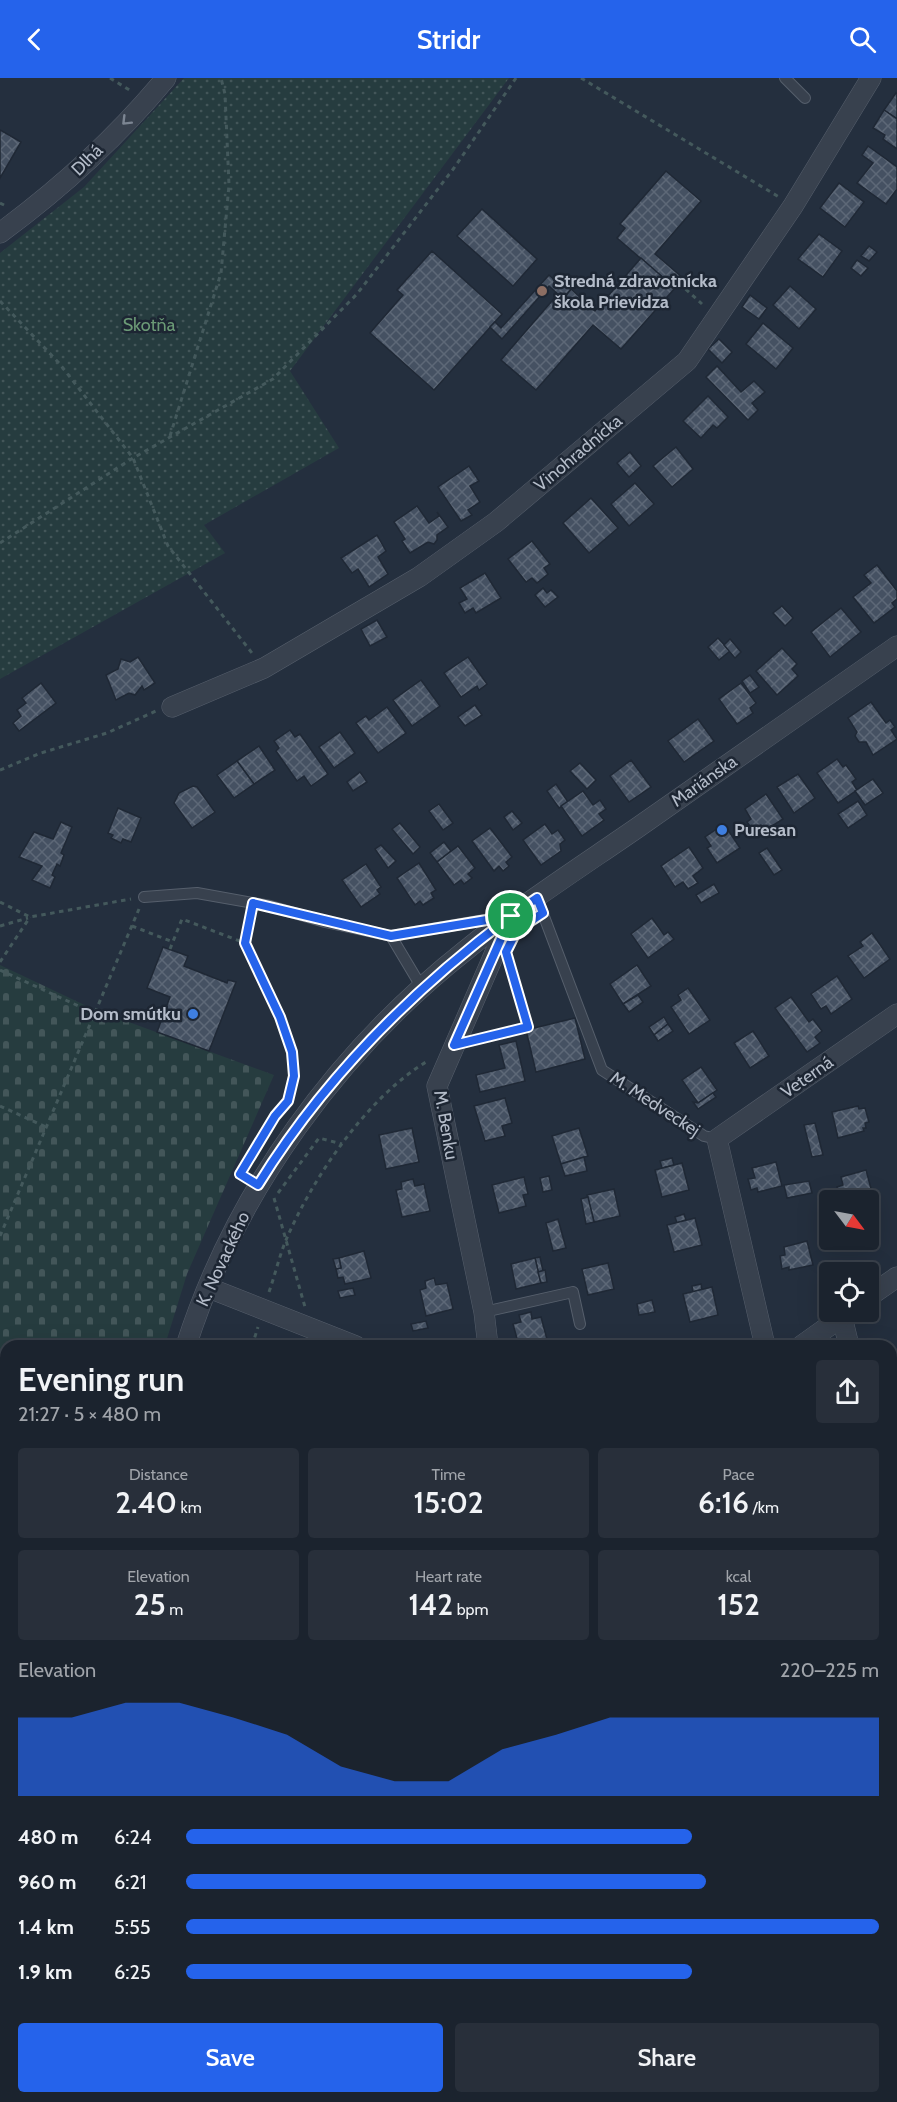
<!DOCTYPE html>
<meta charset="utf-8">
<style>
:root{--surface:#1b232e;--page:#282f3a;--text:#f1f3f6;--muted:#a0a4aa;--line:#39404a;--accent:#2563eb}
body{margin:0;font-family:Cabin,sans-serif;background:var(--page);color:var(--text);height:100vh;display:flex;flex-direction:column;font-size:22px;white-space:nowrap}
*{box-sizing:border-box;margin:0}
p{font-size:20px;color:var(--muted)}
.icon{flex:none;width:33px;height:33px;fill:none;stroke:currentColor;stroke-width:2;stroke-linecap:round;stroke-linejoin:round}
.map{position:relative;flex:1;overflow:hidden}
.drawer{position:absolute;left:0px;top:1262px;width:897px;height:764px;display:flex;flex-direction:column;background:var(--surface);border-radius:18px 18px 0 0;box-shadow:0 6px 24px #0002,0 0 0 2px var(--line)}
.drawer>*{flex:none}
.needle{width:39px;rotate:122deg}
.controls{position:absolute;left:819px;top:1112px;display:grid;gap:12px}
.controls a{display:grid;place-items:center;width:60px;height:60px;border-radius:6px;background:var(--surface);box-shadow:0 6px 24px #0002,0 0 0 2px var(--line);font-size:30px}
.pin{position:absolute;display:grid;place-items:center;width:51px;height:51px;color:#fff;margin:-26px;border:3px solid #fff;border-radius:50%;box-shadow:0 2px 6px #0007}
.round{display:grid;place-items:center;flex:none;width:63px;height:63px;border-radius:6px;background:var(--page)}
.summary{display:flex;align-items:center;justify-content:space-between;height:102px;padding:0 18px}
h1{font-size:33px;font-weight:600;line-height:45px}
.stats{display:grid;grid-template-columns:repeat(3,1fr);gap:9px;height:102px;padding:6px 18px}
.stats div{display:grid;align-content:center;border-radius:6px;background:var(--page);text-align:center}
.stats b{font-size:30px;font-weight:600}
.stats small{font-size:16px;font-weight:400}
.stats p{font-size:16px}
.chart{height:168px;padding:12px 18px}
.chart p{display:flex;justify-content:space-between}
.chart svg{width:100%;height:108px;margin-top:6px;fill:var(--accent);opacity:.7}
.button{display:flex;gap:12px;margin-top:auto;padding:12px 18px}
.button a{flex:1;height:69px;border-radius:6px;background:var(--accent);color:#fff;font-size:24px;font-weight:600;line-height:69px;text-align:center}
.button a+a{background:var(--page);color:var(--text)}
ul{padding:0 18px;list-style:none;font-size:20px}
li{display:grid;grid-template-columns:96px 72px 1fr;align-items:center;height:45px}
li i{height:15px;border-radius:8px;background:var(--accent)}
header{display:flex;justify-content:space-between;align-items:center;height:78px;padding:0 18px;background:var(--accent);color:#fff;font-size:27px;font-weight:600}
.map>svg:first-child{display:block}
</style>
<header><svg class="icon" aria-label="back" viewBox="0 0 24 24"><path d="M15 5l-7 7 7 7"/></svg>Stridr<svg class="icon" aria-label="search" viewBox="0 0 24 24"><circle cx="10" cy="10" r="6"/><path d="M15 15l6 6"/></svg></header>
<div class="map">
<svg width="897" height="2024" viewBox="0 0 897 2024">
<defs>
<pattern id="cemetery-stones" width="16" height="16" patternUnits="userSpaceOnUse" patternTransform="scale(1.5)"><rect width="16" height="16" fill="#263c3f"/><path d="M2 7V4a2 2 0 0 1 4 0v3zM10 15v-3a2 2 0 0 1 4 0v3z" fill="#435659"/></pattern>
<pattern id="park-dots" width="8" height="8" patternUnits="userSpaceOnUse" patternTransform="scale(1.5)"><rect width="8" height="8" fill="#263c3f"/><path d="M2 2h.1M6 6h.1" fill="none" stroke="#435659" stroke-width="1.8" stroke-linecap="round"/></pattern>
<pattern id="building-cross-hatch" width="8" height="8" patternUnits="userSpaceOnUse" patternTransform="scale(1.5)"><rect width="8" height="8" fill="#455162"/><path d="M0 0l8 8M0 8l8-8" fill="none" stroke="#5d6877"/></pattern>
</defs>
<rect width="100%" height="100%" fill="#242f3e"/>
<path fill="url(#cemetery-stones)" d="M0 887 93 931 274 997 187 1196 165 1267 6 1268V2019H212L214 2024H0Z"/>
<path fill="url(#park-dots)" d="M184 0H509L290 293 339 370 204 447 225 475 0 601V175L84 109Z"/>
<g fill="url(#building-cross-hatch)" stroke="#1f2835" stroke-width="1.5">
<path d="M896 15 897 16V41L884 32Z"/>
<path d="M884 32 897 41V71L883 61 885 57 873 50Z"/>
<path d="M0 52 21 64 0 100Z"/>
<path d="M868 68 897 89V111L886 126 857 105 873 85 862 77Z"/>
<path d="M666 93 701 123 655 176 683 200 675 210 617 160 625 150 620 146Z"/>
<path d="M839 105 864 124 845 149 820 130Z"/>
<path d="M482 131 537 181 513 208 457 158Z"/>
<path d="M819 156 842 173 823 199 798 181Z"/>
<path d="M869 168 877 174 869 183 861 178Z"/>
<path d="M432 173 502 236 434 312 370 255 403 217 397 212Z"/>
<path d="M641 180 675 210 621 271 593 247 536 312 501 282 558 216 563 221 571 211 595 233Z"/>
<path d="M857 182 868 190 861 198 851 190Z"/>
<path d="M549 197 562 209 565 206 571 211 563 221 549 208 502 261 490 249 495 244 501 250Z"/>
<path d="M790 208 816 231 799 251 773 227Z"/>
<path d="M750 217 767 230 759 241 742 229Z"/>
<path d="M763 245 793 270 776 291 746 266Z"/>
<path d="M719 261 732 274 722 285 708 271Z"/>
<path d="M717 288 741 314 754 303 765 314 752 325 758 332 748 342 706 299Z"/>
<path d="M708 318 728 339 717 350 713 347 701 360 683 343Z"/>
<path d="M676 369 693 391 672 409 653 388Z"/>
<path d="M630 374 641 388 629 399 617 385Z"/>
<path d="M469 388 479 403 470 408 480 424 468 432 472 437 461 443 438 409Z"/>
<path d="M635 405 654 426 629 448 611 426Z"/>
<path d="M591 420 618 450 589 475 563 445Z"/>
<path d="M417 428 429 445 439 438 437 434 448 449 437 457V462L434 466 428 464 410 475 402 463 405 461 394 444Z"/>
<path d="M377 457 386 473 378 479 388 496 369 509 358 491 352 495 341 480Z"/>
<path d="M532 463 550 486 544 490 548 496 537 505 532 500 526 504 508 481Z"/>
<path d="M877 487 897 513V521L892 525 895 529 874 545 853 519 871 505 864 497Z"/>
<path d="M485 495 501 520 476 535 473 530 465 535 459 525 467 521 460 510Z"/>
<path d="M543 510 547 515 551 512 558 519 545 529 535 517Z"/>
<path d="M782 528 793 540 785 548 773 535Z"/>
<path d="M841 530 861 554 830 579 811 554Z"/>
<path d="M377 542 387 559 370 568 361 551Z"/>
<path d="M718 560 730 573 719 582 708 569Z"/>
<path d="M730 561 741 574 735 580 724 567Z"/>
<path d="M782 570 797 586 792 591 798 598 777 617 756 593Z"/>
<path d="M138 579 155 605 144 612 142 608 135 617 129 615 116 622 106 597 118 591 121 581 130 584Z"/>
<path d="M468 579 487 606 479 612 477 608 461 619 444 595Z"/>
<path d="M750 597 759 609 750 615 742 603Z"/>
<path d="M421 602 440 628 412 648 393 622Z"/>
<path d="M41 605 56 625 19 653 13 645 21 638 17 632 26 625 22 620Z"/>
<path d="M741 605 756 625 750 630 753 635 737 646 719 621Z"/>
<path d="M871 624 886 645 890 642 895 649 891 652 897 661 873 677 866 664H859L855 658 857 654 848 640Z"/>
<path d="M475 627 482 637 465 648 458 639Z"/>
<path d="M387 629 406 655 378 675 356 645 366 638 369 642Z"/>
<path d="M698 641 714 663 684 684 668 663Z"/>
<path d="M290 652 295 659 300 656 328 696 311 708 304 698 297 703 276 673 279 670 274 663Z"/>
<path d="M340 654 355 675 334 690 319 669Z"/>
<path d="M259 668 275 692 254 706 237 683Z"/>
<path d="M837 681 843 689 846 687 856 701 852 704 857 712 838 725 817 695Z"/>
<path d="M631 682 651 709 629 724 610 698Z"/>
<path d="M237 683 254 706 234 720 217 697Z"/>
<path d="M580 685 596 702 587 711 570 693Z"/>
<path d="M360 694 367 704 353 713 347 704Z"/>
<path d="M798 696 815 720 794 735 777 709Z"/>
<path d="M873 701 883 715 865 727 855 713Z"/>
<path d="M556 706 568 724 559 730 547 713Z"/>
<path d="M193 708 197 709 215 734 192 750 174 725 179 715Z"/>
<path d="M583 713 593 727 600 722 606 731 599 736 604 742 582 758 561 728Z"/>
<path d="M766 716 783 741 761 755 756 748 752 751 747 744 751 741 745 731Z"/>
<path d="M858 723 867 737 848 750 838 736Z"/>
<path d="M439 726 453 745 443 752 429 733Z"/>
<path d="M118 730 141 740 131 764 123 761 121 765 111 760 113 757 108 755Z"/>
<path d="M512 733 522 745 513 752 504 739Z"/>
<path d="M61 744 72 749 61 775 64 777 60 788 57 786 52 797 55 799 50 810 32 802 42 788 19 779 34 754 53 761Z"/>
<path d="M400 745 420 769 413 776 392 751Z"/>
<path d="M545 746 552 756 558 752 565 762 560 766 561 773 541 787 523 762Z"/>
<path d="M724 746 740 770 717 785 707 770 711 768 705 759Z"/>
<path d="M490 750 512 779 506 784 509 788 503 793 499 788 494 793 472 763Z"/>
<path d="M444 764 451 773 437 784 430 775Z"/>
<path d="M381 767 396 783 388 790 375 771Z"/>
<path d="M458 768 475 790 468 796 472 800 464 806 461 802 454 807 437 784Z"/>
<path d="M689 769 703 790 693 798 698 805 688 811 683 804 675 809 661 788Z"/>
<path d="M767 770 782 792 774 797 759 775Z"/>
<path d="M419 785 436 812 431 815 434 820 423 827 420 823 415 827 397 800Z"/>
<path d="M366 786 381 809 377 812 380 816 361 829 342 802Z"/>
<path d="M714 806 719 815 701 825 696 817Z"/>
<path d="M652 840 664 857 668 854 674 861 648 880 631 856Z"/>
<path d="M872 855 890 881 864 900 848 878 863 868 860 864Z"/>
<path d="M163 869 188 878 184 888 227 905 228 902 236 904 209 973 157 954 170 919 147 910Z"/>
<path d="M637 887 651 908 623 926 610 906Z"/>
<path d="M837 898 852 921 831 936 826 928 821 931 811 916Z"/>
<path d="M688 910 710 942 689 956 671 929 681 922 678 917Z"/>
<path d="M638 917 643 924 629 934 623 926Z"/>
<path d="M791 919 809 944 813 941 822 953 815 959 820 965 807 974 775 930Z"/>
<path d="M664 939 668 946 654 957 649 949Z"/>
<path d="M575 940 585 981 536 994 526 952Z"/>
<path d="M668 946 673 953 658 963 654 957Z"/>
<path d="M753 953 769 978 750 990 734 965Z"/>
<path d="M516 963 525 1003 480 1014 476 997 505 990 499 967Z"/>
<path d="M701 989 717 1012 698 1025 682 1002Z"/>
<path d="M713 1015 716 1019 698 1031 693 1024 698 1025Z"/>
<path d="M505 1020 512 1045 502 1048 505 1058 485 1063 474 1028Z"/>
<path d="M858 1028 859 1031 865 1030 869 1044 865 1045 866 1050H863L864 1053 838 1060 832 1034Z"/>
<path d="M815 1045 823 1077 812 1079 804 1047Z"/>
<path d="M412 1050 419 1084 386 1091 379 1057Z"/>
<path d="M579 1050 588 1078 561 1086 552 1058Z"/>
<path d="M584 1079 587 1093 565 1098 561 1086Z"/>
<path d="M672 1080 674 1087 662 1090 660 1083Z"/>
<path d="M776 1084 782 1108 758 1114 757 1110 751 1112 748 1101 755 1100 752 1090Z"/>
<path d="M682 1085 689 1112 662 1119 655 1092Z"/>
<path d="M866 1092 873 1118 859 1122H847L845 1117 840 1118 837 1109 843 1107 841 1099Z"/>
<path d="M549 1098 552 1112 543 1114 540 1100Z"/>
<path d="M524 1099 528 1116 523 1117 526 1128 499 1135 492 1107Z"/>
<path d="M413 1101 415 1108 424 1106 430 1133 402 1139 396 1112 402 1111 401 1104Z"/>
<path d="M809 1103 812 1115 787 1120 784 1107Z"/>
<path d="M614 1111 620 1138 594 1144 587 1117Z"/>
<path d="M588 1119 594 1144 586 1146 581 1121Z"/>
<path d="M684 1136 686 1142 677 1145 675 1139Z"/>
<path d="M695 1140 702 1167 674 1174 667 1147Z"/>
<path d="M558 1141 566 1170 553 1173 546 1145Z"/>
<path d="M807 1163 813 1187 789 1192V1189L782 1191 780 1178 785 1177 784 1169Z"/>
<path d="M364 1173 371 1200 345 1206 343 1199 338 1200 336 1191 341 1190 339 1180Z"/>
<path d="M540 1179 543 1193 538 1194 535 1180Z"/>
<path d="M339 1180 341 1190 336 1191 333 1181Z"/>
<path d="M535 1180 541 1205 516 1211 511 1186Z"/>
<path d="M608 1185 614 1211 588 1217 582 1191Z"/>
<path d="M545 1192 547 1204 541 1205 538 1194Z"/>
<path d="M434 1200 436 1207 447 1205 453 1231 426 1238 420 1212 426 1210 425 1203Z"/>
<path d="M701 1206 702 1212 693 1214 692 1208Z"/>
<path d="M712 1209 718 1237 690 1244 683 1216Z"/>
<path d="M353 1210 355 1217 340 1220 338 1213Z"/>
<path d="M652 1222 655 1234 639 1237 637 1226Z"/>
<path d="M531 1234 532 1241 541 1239 548 1265 519 1268 513 1246 521 1244 519 1237Z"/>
<path d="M426 1243 428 1250 413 1253 411 1246Z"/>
<path d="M891 1590H894L897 1608 891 1611Z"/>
<path d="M895 1681 897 1729 891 1730V1682Z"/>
<path d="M896 1864 897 1893 891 1894V1865Z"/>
<path d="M897 1940V1966L892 1967 891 1941Z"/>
</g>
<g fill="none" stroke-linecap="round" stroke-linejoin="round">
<g stroke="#565f6c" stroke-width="12">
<g id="service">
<path d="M785 0 805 20"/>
<path d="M144 819 197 815 270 828 325 844 391 858 422 910"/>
<path d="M537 820 602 992 704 1058 717 1061"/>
<path d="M391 858 502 839"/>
<path d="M484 1234 573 1214 580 1246"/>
<path d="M891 1848 897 1847"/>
<path d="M735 2019 736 2024"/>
<path d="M814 2024 838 2019"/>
</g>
</g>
<g stroke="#565f6c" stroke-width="21">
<g id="minor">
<path d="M0 155C61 110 118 58 166 0"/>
<path d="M172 629 264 590 419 499 496 444 687 283 793 128 871 0"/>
<path d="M209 1210 356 1268"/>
<path d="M868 1219 897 1199"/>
<path d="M842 1239 849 1268"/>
<path d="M186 1268C236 1112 338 973 466 872 520 828 579 790 637 750 723 689 810 629 897 568"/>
<path d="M488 1268 484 1234 437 1008 510 840"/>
<path d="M765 1268 717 1061 897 936"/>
<path d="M801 1268 850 1233"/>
<path d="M891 1435 897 1459"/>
<path d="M891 1756 897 1754"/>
<path d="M235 2019 237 2024"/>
<path d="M541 2019 545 2024"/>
<path d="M865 2019 866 2024"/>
<path d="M483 2024 488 2019"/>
</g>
</g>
<g stroke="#44595c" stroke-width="3" stroke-dasharray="4.5 4.5" stroke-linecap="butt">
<path d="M110 0 131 13"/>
<path d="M581 0 779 119"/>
<path d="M0 125 6 128"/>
<path d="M679 205 702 226"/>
<path d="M0 223 59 285 133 380 168 468 252 575"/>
<path d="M170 358 221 195 229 107 225 16 221 0"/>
<path d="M0 465 133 380 273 301 357 216 454 90 516 0"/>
<path d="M0 692 41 675 107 655 156 633"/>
<path d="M0 824 30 839 131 821"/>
<path d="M0 848 28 840"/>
<path d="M132 848 173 864"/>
<path d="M170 871 182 841 245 865"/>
<path d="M0 884 30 839"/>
<path d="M0 892 96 936"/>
<path d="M478 961 528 949 510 887"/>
<path d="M0 1028 46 1049"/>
<path d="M244 1098 240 1096 275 1038 288 1023 294 998 292 974 280 939 245 865 251 838"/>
<path d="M278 1115 319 1060 342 1066"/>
<path d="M274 1120 305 1229"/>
<path d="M0 1158 139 831"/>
<path d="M269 1214C275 1197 279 1179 286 1162 313 1099 367 1020 426 984"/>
<path d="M252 1268 258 1249"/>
<path d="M0 1707 6 1738"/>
<path d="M81 2019 83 2024"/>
<path d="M168 2019 170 2024"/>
<path d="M263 2019 264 2024"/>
<path d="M135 2024V2019"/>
</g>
<use href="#service" stroke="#38414e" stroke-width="10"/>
<use href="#minor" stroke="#38414e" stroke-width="20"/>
</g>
<defs><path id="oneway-chevron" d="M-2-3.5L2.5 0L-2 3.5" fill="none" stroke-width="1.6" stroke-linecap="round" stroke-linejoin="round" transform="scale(1.5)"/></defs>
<use stroke="#7c8592" href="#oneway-chevron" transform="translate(126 43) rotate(135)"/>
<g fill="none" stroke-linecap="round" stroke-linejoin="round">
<g stroke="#fff" stroke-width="12">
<path id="route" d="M511 838 391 858 253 825 245 865 280 939 292 974 294 998 288 1023 275 1038 240 1096 258 1107C324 1000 411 913 511 838L454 967 528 949 506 874 517 852 543 835 537 820 511 838"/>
</g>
<use href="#route" stroke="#2563eb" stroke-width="8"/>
</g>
<circle fill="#8d6e63" stroke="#1d2633" stroke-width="2" cx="542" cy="213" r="6"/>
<g fill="#3f7fe0" stroke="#1d2633" stroke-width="2">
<circle cx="722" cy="752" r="6"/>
<circle cx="193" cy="936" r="6"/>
</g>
<g text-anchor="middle" stroke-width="5" stroke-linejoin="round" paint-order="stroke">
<g font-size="18" fill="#b4bcc9" stroke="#1d2633">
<text transform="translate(87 82) rotate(-45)" y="6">Dlhá</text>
<text transform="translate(578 375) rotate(-40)" y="6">Vinohradnícka</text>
<text transform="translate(704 703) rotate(-35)" y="6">Mariánska</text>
<text transform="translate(807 999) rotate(-35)" y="6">Veterná</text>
<text transform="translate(655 1026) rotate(33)" y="6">M. Medveckej</text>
<text transform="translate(446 1047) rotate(80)" y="6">M. Benku</text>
<text transform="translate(223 1181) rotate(-65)" y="6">K. Novackého</text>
</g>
<g font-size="18" font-weight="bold" fill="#b4bcc9" stroke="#1d2633" text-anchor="start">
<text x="554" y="209">Stredná zdravotnícka<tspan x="554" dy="21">škola Prievidza</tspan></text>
<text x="734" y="758">Puresan</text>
<text x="181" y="942" text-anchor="end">Dom smútku</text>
</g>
<g font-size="18" fill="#6b9a76" stroke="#1d2633">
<text x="149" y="253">Skotňa</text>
</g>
</g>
</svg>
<div class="controls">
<a><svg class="needle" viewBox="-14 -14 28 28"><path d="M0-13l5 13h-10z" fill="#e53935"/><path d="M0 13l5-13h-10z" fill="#a0a4aa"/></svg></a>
<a><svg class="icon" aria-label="locate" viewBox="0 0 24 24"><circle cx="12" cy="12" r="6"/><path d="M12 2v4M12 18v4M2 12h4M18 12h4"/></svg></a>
</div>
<div class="pin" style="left:511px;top:838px;background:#1e9e55"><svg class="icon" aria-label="arrive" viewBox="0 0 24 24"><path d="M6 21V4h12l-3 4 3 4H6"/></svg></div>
<section class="drawer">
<div class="summary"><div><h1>Evening run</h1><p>21:27 · 5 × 480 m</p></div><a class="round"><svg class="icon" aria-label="share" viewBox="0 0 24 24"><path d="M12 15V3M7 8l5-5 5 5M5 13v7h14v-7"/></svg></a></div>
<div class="stats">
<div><p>Distance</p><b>2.40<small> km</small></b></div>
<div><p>Time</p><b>15:02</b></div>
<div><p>Pace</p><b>6:16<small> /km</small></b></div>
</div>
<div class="stats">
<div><p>Elevation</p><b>25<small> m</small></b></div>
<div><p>Heart rate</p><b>142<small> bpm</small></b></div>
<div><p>kcal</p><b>152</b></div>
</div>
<div class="chart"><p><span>Elevation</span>220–225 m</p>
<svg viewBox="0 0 160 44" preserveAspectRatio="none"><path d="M0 44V12L10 12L20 6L30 6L40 12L50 19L60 32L70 38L80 38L90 25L100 19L110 12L120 12L130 12L140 12L150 12L160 12V44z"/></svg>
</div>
<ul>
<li><b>480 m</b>6:24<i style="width:73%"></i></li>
<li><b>960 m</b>6:21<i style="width:75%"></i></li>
<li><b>1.4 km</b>5:55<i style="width:100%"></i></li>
<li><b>1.9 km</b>6:25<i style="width:73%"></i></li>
</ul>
<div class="button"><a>Save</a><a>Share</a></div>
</section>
</div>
